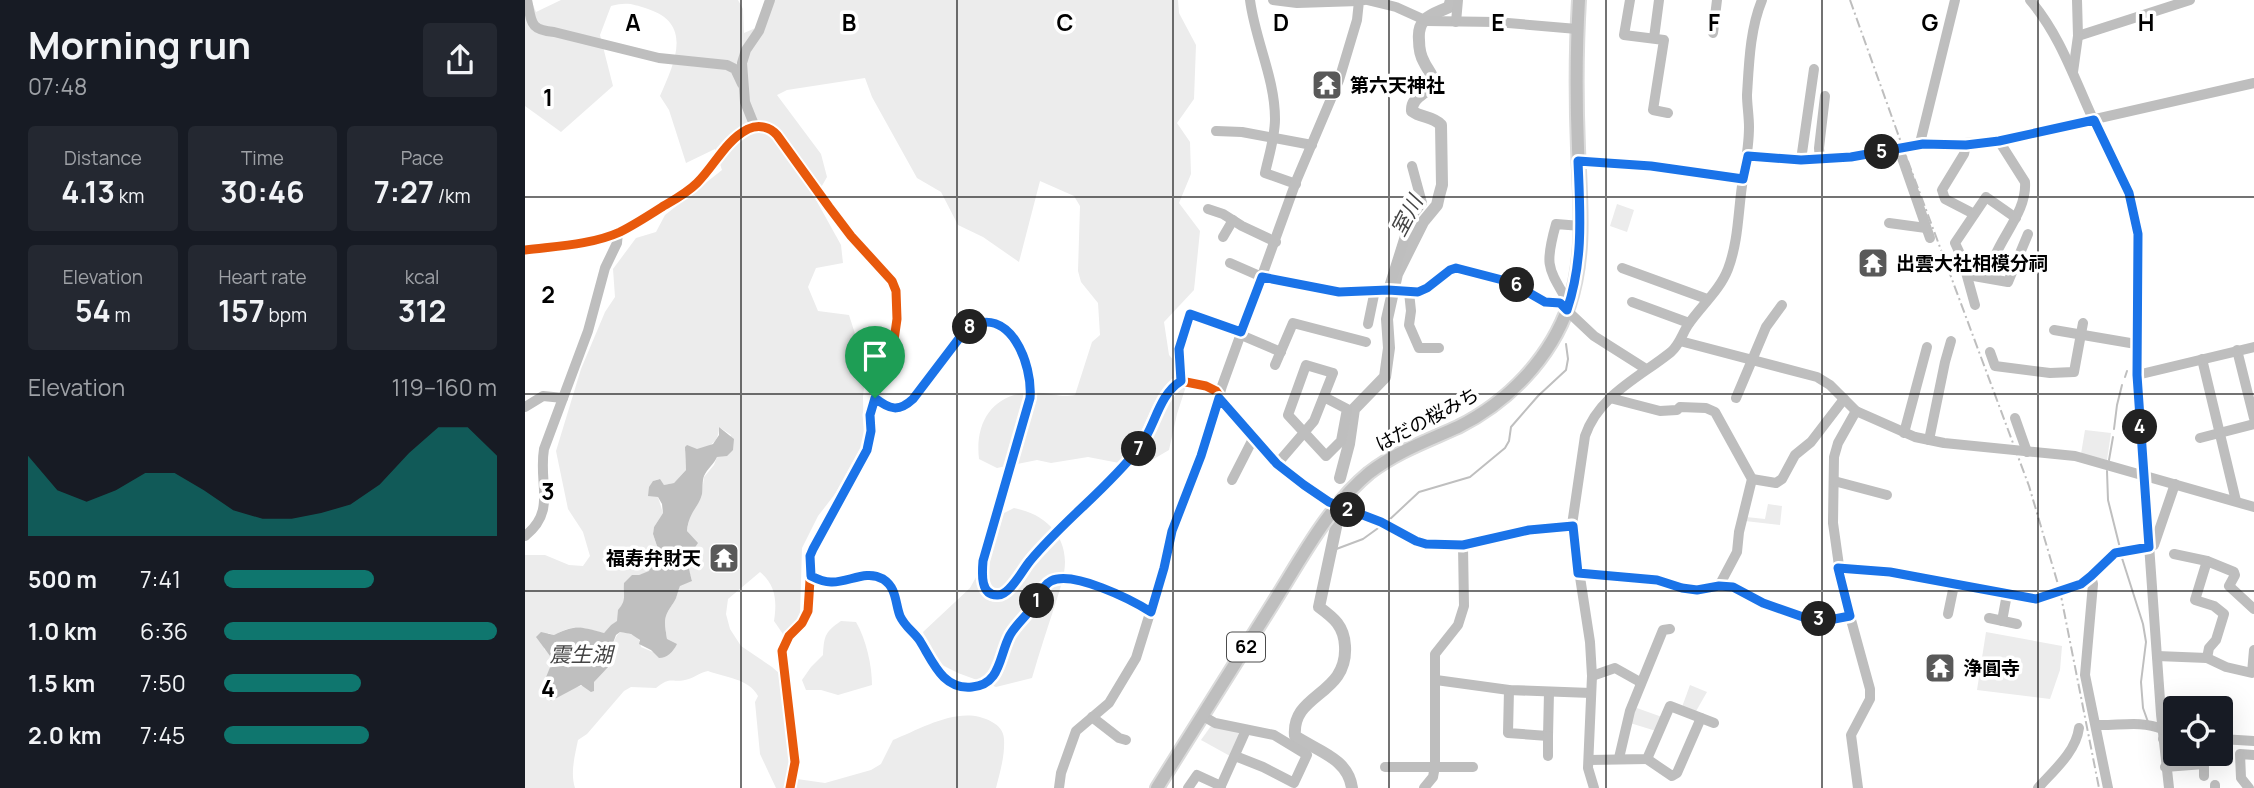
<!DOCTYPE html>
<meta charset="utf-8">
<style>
:root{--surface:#171b24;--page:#242831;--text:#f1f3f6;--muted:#9ea1a6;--accent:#0f766e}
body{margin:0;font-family:Manrope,"Noto Sans JP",sans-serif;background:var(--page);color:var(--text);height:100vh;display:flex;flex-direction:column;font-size:26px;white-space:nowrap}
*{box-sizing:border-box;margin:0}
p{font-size:23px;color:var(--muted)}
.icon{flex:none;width:38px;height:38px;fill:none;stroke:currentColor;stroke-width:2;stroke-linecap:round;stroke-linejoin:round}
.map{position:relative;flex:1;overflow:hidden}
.panel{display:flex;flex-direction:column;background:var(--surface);width:525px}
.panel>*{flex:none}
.fabs{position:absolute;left:1638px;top:696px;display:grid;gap:14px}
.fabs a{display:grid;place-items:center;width:70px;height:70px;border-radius:7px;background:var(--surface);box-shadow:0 7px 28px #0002;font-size:35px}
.pin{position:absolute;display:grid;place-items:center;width:60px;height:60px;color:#fff;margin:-72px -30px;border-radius:50% 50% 50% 0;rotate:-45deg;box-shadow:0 0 7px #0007}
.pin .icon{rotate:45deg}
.km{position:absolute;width:35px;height:35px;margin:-18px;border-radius:50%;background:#222;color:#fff;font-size:19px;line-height:35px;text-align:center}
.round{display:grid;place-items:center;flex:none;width:74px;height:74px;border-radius:7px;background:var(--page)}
.overview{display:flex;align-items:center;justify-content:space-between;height:119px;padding:0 28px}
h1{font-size:38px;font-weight:700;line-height:52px}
.figures{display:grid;grid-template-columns:repeat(3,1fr);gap:10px;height:119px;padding:7px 28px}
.figures div{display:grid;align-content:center;border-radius:7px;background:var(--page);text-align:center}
.figures b{font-size:30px;font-weight:700}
.figures small{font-size:19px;font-weight:400}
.figures p{font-size:19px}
.chart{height:196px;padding:14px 28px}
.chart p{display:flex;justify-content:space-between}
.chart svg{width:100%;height:126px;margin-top:7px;fill:var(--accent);opacity:.7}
ul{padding:0 28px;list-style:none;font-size:23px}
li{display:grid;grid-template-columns:112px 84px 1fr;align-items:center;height:52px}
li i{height:18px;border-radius:9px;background:var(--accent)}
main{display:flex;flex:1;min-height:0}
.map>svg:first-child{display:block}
</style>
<main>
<section class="panel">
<div class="overview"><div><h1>Morning run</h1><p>07:48</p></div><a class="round"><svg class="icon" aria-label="share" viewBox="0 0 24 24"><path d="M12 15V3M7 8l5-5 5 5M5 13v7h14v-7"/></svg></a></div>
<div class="figures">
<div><p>Distance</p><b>4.13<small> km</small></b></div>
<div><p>Time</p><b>30:46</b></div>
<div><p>Pace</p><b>7:27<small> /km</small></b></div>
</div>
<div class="figures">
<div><p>Elevation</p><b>54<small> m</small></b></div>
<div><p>Heart rate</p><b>157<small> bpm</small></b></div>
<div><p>kcal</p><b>312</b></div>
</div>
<div class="chart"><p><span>Elevation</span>119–160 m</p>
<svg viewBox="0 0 160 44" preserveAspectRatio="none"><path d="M0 44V16L10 28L20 32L30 28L40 22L50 22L60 28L70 35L80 38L90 38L100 36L110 33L120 26L130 15L140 6L150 6L160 16V44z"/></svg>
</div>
<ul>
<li><b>500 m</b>7:41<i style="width:55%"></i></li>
<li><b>1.0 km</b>6:36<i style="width:100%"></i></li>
<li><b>1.5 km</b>7:50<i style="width:50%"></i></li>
<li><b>2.0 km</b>7:45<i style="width:53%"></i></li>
</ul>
</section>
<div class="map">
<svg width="1729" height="788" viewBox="0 0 1729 788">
<rect width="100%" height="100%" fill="#fff"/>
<g fill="#ececec" fill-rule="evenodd">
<path d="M0 0H6L11 12 36 0H213L218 9 219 33 242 23 244 0H653L654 13 671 45 669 99 652 123 665 142 666 174 654 203 675 231 669 290 639 322 644 355 664 377 652 414 644 450 615 467 563 457 526 463 512 460 472 468 454 459C449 416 474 388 518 393 531 394 536 398 550 395L567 342 575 335 573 303 556 282 553 271 555 206 549 196 515 181 494 262 458 237 433 225 416 192 392 178 347 97 340 78 262 90 252 95 296 154 302 177 290 198 316 245 318 263 291 268 283 287 293 311 324 315 341 368 338 397 339 442 334 463 293 516 277 548 275 615 271 625 260 637 249 621C252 602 251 585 235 572L203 599 201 614 205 629 216 646 247 667 255 674 267 713 264 747 272 779 300 783 346 770 356 764 368 740C398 728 436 704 467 722 474 726 478 730 479 739 480 756 475 772 471 788H251L235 754 230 702 233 696C223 678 201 678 183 671 175 672 168 679 160 680 144 683 147 676 131 688L106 687 99 691 62 734 53 740C50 755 45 773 50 788H0V555H20L44 565 58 566 65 556 58 532 43 509 31 451 56 369 80 312 90 297 88 269 111 238 131 232 140 215 197 170 190 149 161 163 144 110 135 96C149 64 169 24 123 9 107 4 102 2 86 6L75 35 88 86 36 132 0 106ZM194 427 206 435 197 456 192 457 189 465 179 477 177 493 165 514 162 531 167 538 162 566 167 580 155 585C153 590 152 598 149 602 138 618 139 618 142 639L128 652 116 647C115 634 106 634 95 632 86 640 87 656 84 667L61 686C50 684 37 696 26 700L23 697C25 681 34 659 19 649L23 633 29 635C52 623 55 628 79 633L86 625 93 621V610L100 603 99 588 114 575 124 572 131 552 132 546 128 534 129 527 138 513 128 481 134 479 139 485 149 483 161 470 160 451C177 449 194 448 194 427Z"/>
<path d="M1092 204 1109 210 1102 232 1085 226Z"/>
<path d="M1560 430 1586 433 1582 460 1556 454Z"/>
<path d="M1243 504 1257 506 1255 525 1220 521 1221 517 1240 519Z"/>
<path d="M489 508C517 513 540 532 540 562 540 576 534 592 530 605 522 629 514 654 507 678L471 687 433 673 417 665 402 645 398 632 445 588 456 568 460 531 469 518Z"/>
<path d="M316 621 331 622C341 639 347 665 347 685L313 695 296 690H281L277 680 286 667 298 655C299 636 300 632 316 621Z"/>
<path d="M1461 632 1537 646 1535 670 1525 699 1452 690Z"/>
<path d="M1165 685 1182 692 1170 713 1157 707Z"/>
<path d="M1109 707 1137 717 1131 731 1105 723Z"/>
<path d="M686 726 713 732 715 735 705 756 676 740Z"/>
</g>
<path fill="#bfbfbf" d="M194 427 209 439 208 450 202 456 192 457C189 464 182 469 179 476 177 481 178 488 177 494 173 509 164 511 162 531L173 543C161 560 162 562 167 581L155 586C153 590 152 598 149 602 138 618 139 619 142 639L152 644C148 652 142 658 134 658L126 650 114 644 115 640 106 634 95 632 91 635 88 643 86 664 69 682V691L66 692 56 685 26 701 16 695 17 687 28 660 11 637 16 632 29 635C52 624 55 627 79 633L86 625 92 621 93 610C102 600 98 596 99 583L107 575H114L124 571 131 552 132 546 128 534 129 527 138 513 137 504 133 497 123 496 124 487 128 481 135 479 139 485 149 483 161 470 160 447 162 445 172 449 188 444 194 435Z"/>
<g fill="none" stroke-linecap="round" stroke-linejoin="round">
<g stroke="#bfbfbf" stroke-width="2">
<path d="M1600 377 1602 371"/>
<path d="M1589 429 1592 405 1597 385"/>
<path d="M1584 460 1588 437"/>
<path d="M1582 471 1583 500 1595 548"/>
<path d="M863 521 894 492 945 477 980 448 984 441 986 427 1013 396 1041 370 1043 359 1041 344"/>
<path d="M806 551 838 539 856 526"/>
<path d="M1596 555 1618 624 1621 642 1616 682 1618 708 1623 722"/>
</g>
<g stroke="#bfbfbf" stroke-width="12">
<path d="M815 478 824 444 829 409 860 377 864 348 862 319 872 274 898 222 912 205 914 196 917 185 916 125C908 116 896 118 887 111 886 96 903 94 909 82 907 73 902 69 899 62 895 55 894 47 894 40 892 17 907 15 924 7L926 0"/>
<path d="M811 527 794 607C809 618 819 626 820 646 823 696 766 693 770 736 792 751 823 758 827 788"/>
</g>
<g stroke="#dbdbdb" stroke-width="16">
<path id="major" d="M632 788C671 727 709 666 747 605 776 559 802 508 844 473 871 452 902 441 933 427 983 402 1025 359 1044 305 1061 254 1055 201 1053 148 1051 98 1051 50 1054 0"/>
</g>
<g stroke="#bebebe" stroke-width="10">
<path d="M2 0C7 22 4 30 29 32L134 58 202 65 210 69 217 84"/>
<path d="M725 0C730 40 750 78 750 119 750 137 744 155 740 173L771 184"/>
<path d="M748 0 772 3 834 1"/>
<path d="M842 0 871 7 902 21 971 22 1052 29"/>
<path d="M1105 0 1099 35 1139 40 1128 110 1143 113"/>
<path d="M1505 0C1535 35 1549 78 1568 119 1581 147 1599 173 1607 203 1610 213 1611 224 1613 235L1612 375 1636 714 1644 788"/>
<path d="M931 22 933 0"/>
<path d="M1188 33 1192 0"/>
<path d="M1553 36 1665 0"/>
<path d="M1129 38 1134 0"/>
<path d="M1548 72 1553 36 1552 0"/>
<path d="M230 127 220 102 217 63 221 50 234 31 245 0"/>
<path d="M691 131 717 132 787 145"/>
<path d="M1398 144 1396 139 1430 0"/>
<path d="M1441 145 1439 154 1417 190 1420 199 1449 214"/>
<path d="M1374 149 1405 238"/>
<path d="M1223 156C1257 160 1291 161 1325 157 1350 154 1374 146 1399 144 1425 143 1448 144 1474 141L1729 83"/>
<path d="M1276 160 1289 69"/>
<path d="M1295 160 1294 148 1300 96"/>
<path d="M1053 161 1126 166 1218 179"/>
<path d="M683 209 698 214 717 226 751 242"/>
<path d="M1364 223 1401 228"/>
<path d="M698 237 708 220"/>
<path d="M0 250C31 246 66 245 95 232 109 225 123 216 137 207 149 200 162 193 172 183 190 165 200 141 223 129 234 124 245 127 252 135L304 207 326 236 367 281 371 291 372 319 369 340 353 383 344 415 346 431 342 450 287 549 283 611 277 623 264 636 257 651 270 762 265 788"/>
<path d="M705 263 737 277 814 292 863 290 893 292 902 288 924 270 931 268 985 282 1020 301 1035 304 1069 336 1121 369"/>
<path d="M1097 268 1182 299"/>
<path d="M1443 275 1483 282 1503 234"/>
<path d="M1463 278C1465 271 1467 263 1470 256 1480 232 1502 209 1500 182L1474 141"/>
<path d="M863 290 886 217 897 203 887 166"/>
<path d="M884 292 886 311 884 325 894 348H914"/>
<path d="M1107 302 1164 323"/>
<path d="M1044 304C1023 267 1019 267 1031 224L1056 226"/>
<path d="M1450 305 1437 258 1430 243 1461 197 1491 218"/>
<path d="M843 324 850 290"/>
<path d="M1529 330 1611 344"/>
<path d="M716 335 756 352"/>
<path d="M1155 341 1292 377 1305 385 1331 411 1390 437 1419 443 1550 456 1729 507"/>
<path d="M1712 350 1729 418"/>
<path d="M1465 352 1470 366 1525 373 1549 372 1558 323"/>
<path d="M1677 359 1711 501"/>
<path d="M750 365 768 323 841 342"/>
<path d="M1612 375 1729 347"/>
<path d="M656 381 654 349 665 314 716 332"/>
<path d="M350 398C361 407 367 411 381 406L442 328C485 303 508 365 505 398L458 561C457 573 455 596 473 595 485 595 498 569 505 561 538 521 583 489 614 448 629 428 633 395 656 381L681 386 691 391 703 408 752 464 804 502 856 522 891 541 900 544 938 546 1004 530 1047 525"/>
<path d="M1085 398 1135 411 1152 410 1155 407 1181 408 1190 412 1227 479 1214 532 1212 552 1194 586"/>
<path d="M1211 398 1241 327 1257 305"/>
<path d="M0 407 18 396 38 398"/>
<path d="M1331 411 1313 443 1309 457 1308 523 1317 587 1345 689V699L1326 735 1333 788"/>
<path d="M1490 418 1502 452"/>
<path d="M1379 433 1402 347"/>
<path d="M1675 438 1729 424"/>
<path d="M1404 440 1420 362 1426 341"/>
<path d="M752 464 789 421 808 373 781 365 763 415 801 456 816 441 822 409 799 397"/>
<path d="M1227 479 1251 483 1257 479 1270 455 1286 442 1319 399"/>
<path d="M707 480 729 437"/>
<path d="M1309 481 1362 495"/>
<path d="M0 536C32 511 13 484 19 449L63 331 80 268 92 243 93 232"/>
<path d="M1649 554 1682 561 1709 572 1710 575 1704 586 1729 609"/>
<path d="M1313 568 1365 572 1511 599 1556 584 1566 576 1590 553 1629 545 1650 484"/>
<path d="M1053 573 1132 580 1157 588 1173 590 1194 586 1208 587 1238 603 1287 619H1304L1325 616"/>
<path d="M286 576C292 579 300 582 306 582 324 583 341 569 358 579 372 588 370 603 375 616 379 625 386 630 392 637 407 657 415 691 447 687 476 685 474 655 485 635 492 623 504 614 511 602 516 594 518 585 527 581 548 570 607 600 626 612"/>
<path d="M1566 576 1568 584 1560 675 1583 788"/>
<path d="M1423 614 1428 590 1431 585"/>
<path d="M1464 618 1492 624"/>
<path d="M1477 621 1482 594"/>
<path d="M1632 656 1682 658 1701 667 1727 673 1729 650"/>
<path d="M1682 658 1684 648 1691 640 1699 614 1689 606 1670 600 1682 561"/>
<path d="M1067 676 1090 668 1115 682"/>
<path d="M911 680 984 690 1066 693"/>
<path d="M984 690 983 733 1023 736 1024 692"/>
<path d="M678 716 690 723 749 735 782 755 769 783 738 767 710 756"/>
<path d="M567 717 594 738 601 740"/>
<path d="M1571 725C1593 726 1616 720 1637 729"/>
<path d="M1638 739H1650"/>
<path d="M1696 739 1729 741"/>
<path d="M1679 754V776"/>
<path d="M1023 756V736"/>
<path d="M1094 758 1105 711 1138 630 1145 629"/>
<path d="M1122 759 1147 776 1152 773 1176 718"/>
<path d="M1064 760 1122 759 1145 706 1189 723"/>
<path d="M860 767H948"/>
<path d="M1640 767 1679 764"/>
<path d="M1690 785V788"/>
<path d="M534 788 536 773 551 731 584 703 611 658 639 568 647 531 654 509 675 456 697 386 772 179 814 80 832 20 834 1 839 0"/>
<path d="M663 788 672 775 696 786"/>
<path d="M695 788 721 730"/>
<path d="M899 788 908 777 910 766V654L933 625 939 606 938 546"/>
<path d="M1069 788 1063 768 1067 676 1065 642 1047 525 1060 436C1074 395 1115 377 1146 352 1155 344 1157 334 1163 325 1176 306 1195 290 1203 269 1214 240 1213 209 1218 179 1221 161 1224 145 1224 127 1224 116 1222 105 1222 95 1224 63 1225 29 1237 0"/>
<path d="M1513 788C1528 771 1551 752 1554 728"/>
<path d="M1724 788 1716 778 1715 754 1729 755"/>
</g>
<use href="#major" stroke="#bebebe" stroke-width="12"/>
<path stroke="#bebebe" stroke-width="2" stroke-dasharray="10 3.5 2 3.5" stroke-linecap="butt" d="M1325 0 1378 148 1504 486 1535 591 1574 788"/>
<g stroke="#fff" stroke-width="13">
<g id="cycleway">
<path d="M0 250C31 246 66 245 95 232 109 225 123 216 137 207 149 200 162 193 172 183 190 165 200 141 223 129 234 124 245 127 252 135L304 207 326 236 367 281 371 291 372 319 369 340 353 383 344 415 346 431 342 450 287 549 283 611 277 623 264 636 257 651 270 762 265 788"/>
<path d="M350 398C361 407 367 411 381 406L442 328C485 303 508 365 505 398L458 561C457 573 455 596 473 595 485 595 498 569 505 561 538 521 583 489 614 448 629 428 633 395 656 381L681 386 691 391 703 408 752 464 804 502 856 522 891 541 900 544 938 546 1004 530 1047 525"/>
</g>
</g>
<use href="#cycleway" stroke="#e8590c" stroke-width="9"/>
</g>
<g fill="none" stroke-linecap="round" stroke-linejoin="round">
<g stroke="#fff" stroke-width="14">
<path id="route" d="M1569 120 1604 193 1613 234 1612 375 1624 547 1590 553 1566 576 1556 584 1511 599 1365 572 1313 568 1325 616 1304 620 1278 617 1238 603 1208 587 1194 586 1172 590 1157 588 1132 580 1053 573 1048 526 1004 530 938 545 901 544 891 541 856 522 804 502 779 485 752 464 694 398 676 456 647 531 639 568 626 612C607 600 548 570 526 581 518 585 516 594 511 602 504 614 492 623 485 635 474 655 476 685 447 687 418 690 408 662 395 641 389 632 380 627 375 616 370 603 372 588 358 579 341 569 323 583 306 582 299 582 292 579 286 576L285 556 288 549 342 450 346 431 345 415 350 398C365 410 374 412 388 399L442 328C485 303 508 365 505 398L458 561C457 573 455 596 473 595 485 595 498 569 505 561 538 521 582 489 614 448 630 428 633 395 656 381L654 349 665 314 716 332 737 277 814 292 863 290 893 292 902 288 925 270 931 268 985 282 1020 302 1035 303 1042 310C1059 260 1055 212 1053 161L1126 166 1218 179 1223 156 1276 160 1326 157 1398 144 1441 145 1474 141Z"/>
</g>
<use href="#route" stroke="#1a73e8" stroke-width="9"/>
</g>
<path fill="none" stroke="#000" stroke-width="2" stroke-opacity="0.55" d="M216 0V788M432 0V788M648 0V788M864 0V788M1081 0V788M1297 0V788M1513 0V788M0 197H1729M0 394H1729M0 591H1729"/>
<defs>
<g id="temple-square" transform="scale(1.575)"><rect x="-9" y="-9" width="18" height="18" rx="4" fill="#595959" stroke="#fff"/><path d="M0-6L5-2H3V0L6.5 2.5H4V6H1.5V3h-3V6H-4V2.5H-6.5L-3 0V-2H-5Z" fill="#fff"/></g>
</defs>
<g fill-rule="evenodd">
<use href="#temple-square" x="802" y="85"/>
<use href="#temple-square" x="1348" y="263"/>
<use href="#temple-square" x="199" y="558"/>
<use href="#temple-square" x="1415" y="668"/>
</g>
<g text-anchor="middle" stroke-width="7" stroke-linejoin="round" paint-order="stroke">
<rect fill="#fff" stroke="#4c4c4c" stroke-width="2" x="702" y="632.5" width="38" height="29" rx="5"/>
<g font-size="18" font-weight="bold" fill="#000">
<text x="721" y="653">62</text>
</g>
<g font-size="19" font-weight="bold" fill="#000" stroke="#fff" text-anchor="start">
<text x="825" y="92">第六天神社</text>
<text x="1371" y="270">出雲大社相模分祠</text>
<text x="176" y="565" text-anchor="end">福寿弁財天</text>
<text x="1438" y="675">浄圓寺</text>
</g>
<g font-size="19" fill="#000" stroke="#fff">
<text transform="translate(902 419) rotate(-28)" y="7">はだの桜みち</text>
</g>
<g font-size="21" font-style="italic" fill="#444" stroke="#fff">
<text transform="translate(882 216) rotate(-62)" y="7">室川</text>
<text x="56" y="662">震生湖</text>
</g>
</g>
<g font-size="23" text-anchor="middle" font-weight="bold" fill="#000" stroke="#fff" stroke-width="7" stroke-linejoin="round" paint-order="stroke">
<text x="108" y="31">A</text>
<text x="324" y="31">B</text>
<text x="540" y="31">C</text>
<text x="756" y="31">D</text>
<text x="973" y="31">E</text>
<text x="1189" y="31">F</text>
<text x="1405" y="31">G</text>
<text x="1621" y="31">H</text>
<text x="23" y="106">1</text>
<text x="23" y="303">2</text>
<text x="23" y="500">3</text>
<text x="23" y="697">4</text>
</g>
</svg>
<div class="fabs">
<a><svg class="icon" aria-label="locate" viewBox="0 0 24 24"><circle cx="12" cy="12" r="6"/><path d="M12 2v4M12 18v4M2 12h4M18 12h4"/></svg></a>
</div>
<div class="pin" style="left:350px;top:398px;background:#1e9e55"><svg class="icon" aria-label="arrive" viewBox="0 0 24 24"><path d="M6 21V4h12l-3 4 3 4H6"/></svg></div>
<b class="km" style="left:512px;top:601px">1</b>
<b class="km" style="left:823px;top:510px">2</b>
<b class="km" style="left:1294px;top:619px">3</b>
<b class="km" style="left:1615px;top:427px">4</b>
<b class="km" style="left:1357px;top:152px">5</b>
<b class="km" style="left:992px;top:285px">6</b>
<b class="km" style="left:614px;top:449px">7</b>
<b class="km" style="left:445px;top:327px">8</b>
</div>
</main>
